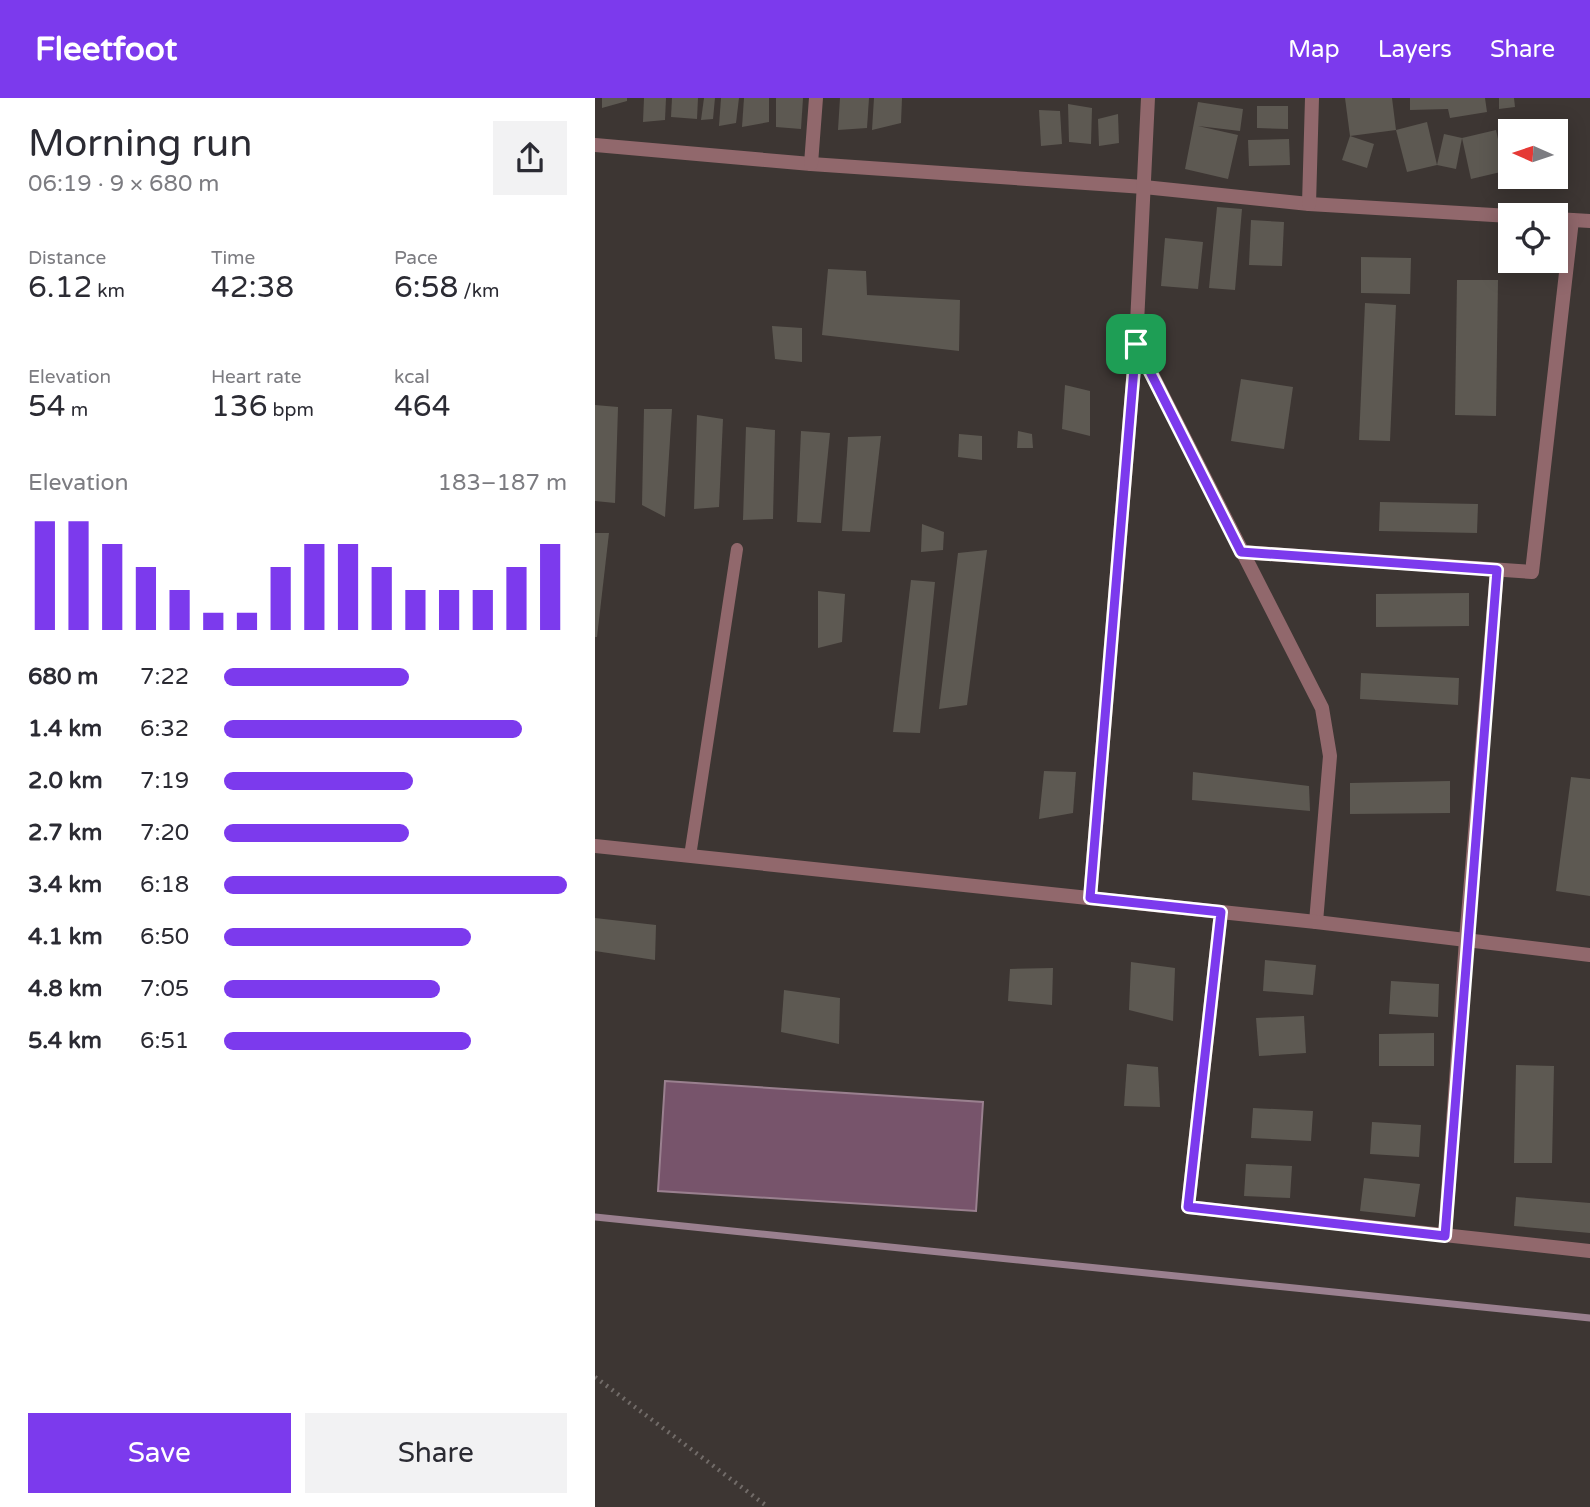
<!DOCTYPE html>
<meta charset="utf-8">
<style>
:root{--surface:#fff;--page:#f2f2f3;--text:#2b2b33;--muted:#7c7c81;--accent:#7c3aed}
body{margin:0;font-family:"Varela Round",sans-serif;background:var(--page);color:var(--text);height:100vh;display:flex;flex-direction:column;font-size:26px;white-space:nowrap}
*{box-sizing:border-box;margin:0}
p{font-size:23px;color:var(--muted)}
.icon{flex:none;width:38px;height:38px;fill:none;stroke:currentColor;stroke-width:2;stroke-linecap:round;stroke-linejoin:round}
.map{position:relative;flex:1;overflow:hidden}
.drawer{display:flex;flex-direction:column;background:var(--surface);width:595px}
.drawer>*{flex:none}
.needle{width:46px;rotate:273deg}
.fabs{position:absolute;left:903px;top:21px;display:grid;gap:14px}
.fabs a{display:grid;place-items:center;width:70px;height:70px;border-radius:0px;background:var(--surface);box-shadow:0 4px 18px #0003;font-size:35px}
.pin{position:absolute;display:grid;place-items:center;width:60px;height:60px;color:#fff;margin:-30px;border-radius:14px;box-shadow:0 4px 10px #0006}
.round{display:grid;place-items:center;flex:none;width:74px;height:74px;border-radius:0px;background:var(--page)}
.summary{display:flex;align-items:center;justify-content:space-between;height:119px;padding:0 28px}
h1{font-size:38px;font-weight:600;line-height:52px}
.figures{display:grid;grid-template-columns:repeat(3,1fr);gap:10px;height:119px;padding:7px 28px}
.figures div{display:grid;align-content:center}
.figures b{font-size:30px;font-weight:600}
.figures small{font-size:19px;font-weight:400}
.figures p{font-size:19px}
.chart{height:196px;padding:14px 28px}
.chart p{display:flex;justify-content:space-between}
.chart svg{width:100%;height:126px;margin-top:7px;stroke:var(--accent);stroke-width:6}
.cta{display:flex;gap:14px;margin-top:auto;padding:14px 28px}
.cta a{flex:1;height:80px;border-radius:0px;background:var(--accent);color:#fff;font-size:28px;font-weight:600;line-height:80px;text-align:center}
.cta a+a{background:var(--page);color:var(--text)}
ul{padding:0 28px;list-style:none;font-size:23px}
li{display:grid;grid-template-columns:112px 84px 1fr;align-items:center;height:52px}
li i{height:18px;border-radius:9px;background:var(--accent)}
header{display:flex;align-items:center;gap:42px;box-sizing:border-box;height:98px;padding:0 35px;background:var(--accent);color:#fff}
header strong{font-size:33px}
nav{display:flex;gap:38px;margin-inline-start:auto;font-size:24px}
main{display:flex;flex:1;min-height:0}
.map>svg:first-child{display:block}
</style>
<header>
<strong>Fleetfoot</strong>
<nav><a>Map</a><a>Layers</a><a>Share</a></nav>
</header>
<main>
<section class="drawer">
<div class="summary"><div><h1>Morning run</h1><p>06:19 · 9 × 680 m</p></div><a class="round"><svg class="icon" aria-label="share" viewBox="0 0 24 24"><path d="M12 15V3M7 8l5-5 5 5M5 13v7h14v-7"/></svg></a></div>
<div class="figures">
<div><p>Distance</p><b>6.12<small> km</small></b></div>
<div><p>Time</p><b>42:38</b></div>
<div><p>Pace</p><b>6:58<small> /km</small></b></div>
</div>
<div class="figures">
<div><p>Elevation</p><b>54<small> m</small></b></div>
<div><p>Heart rate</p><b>136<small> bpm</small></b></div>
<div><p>kcal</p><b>464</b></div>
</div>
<div class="chart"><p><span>Elevation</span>183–187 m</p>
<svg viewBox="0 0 160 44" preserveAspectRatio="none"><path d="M5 44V6M15 44V6M25 44V14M35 44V22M45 44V30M55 44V38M65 44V38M75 44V22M85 44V14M95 44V14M105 44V22M115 44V30M125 44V30M135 44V30M145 44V22M155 44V14"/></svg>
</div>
<ul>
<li><b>680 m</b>7:22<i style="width:54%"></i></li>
<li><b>1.4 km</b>6:32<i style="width:87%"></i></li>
<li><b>2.0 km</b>7:19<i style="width:55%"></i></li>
<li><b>2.7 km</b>7:20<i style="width:54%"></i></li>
<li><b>3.4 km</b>6:18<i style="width:100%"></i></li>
<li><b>4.1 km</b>6:50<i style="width:72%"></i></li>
<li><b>4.8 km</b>7:05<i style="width:63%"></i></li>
<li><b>5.4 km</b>6:51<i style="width:72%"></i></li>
</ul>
<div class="cta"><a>Save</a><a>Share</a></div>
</section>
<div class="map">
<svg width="995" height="1409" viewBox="0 0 995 1409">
<rect width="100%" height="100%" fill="#3d3633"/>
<path fill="#77546b" stroke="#9a808f" stroke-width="2" d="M70 983 388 1004 381 1113 63 1093Z"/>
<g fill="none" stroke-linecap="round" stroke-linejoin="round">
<path stroke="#9a808f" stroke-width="7" d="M0 1119 995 1220"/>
</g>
<g fill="#5d5952">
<path d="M7 0H32V3L7 10Z"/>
<path d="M49 0H71L70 22 48 24Z"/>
<path d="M77 0H103L102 21 76 19Z"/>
<path d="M109 0H120L118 21 106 22Z"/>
<path d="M126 0H144L141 25 124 28Z"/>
<path d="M149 0H174V24L147 29Z"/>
<path d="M181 0H208L206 31 181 29Z"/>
<path d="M245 0H274L272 30 243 32Z"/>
<path d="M279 0H307L306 25 277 32Z"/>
<path d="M750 0H797L801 32 755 38Z"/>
<path d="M815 0H890L892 14 855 20 853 11 815 12Z"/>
<path d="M904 0H919L920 9 904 11Z"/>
<path d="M603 4 648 11 645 33 603 28 643 37 633 81 590 71Z"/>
<path d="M473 6 497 10 496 46 474 44Z"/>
<path d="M662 8H693V31L662 30Z"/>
<path d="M444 12 465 13 467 46 446 48Z"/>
<path d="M523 16 524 45 504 48 503 21Z"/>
<path d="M832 24 842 67 812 74 801 32Z"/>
<path d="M901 32 910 73 876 81 867 40Z"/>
<path d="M849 36 867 40 861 71 842 67Z"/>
<path d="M755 38 779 46 772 70 747 62Z"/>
<path d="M694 41 695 67 654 68 653 42Z"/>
<path d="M913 58H915V79H940L939 87 911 85Z"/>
<path d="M622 109 647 111 640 192 614 190Z"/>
<path d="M656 122 689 124 687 168 654 167Z"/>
<path d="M570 140 608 144 603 191 566 188Z"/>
<path d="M766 159 816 160 815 196 766 195Z"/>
<path d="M233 171 271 173 272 197 365 202 364 253 227 237Z"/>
<path d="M862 182H903L901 318 860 317Z"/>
<path d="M770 205 801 207 795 343 764 342Z"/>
<path d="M177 228 207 230V264L180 261Z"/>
<path d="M646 281 698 289 689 351 636 343Z"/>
<path d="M470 287 495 293V338L467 331Z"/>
<path d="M0 307 23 309 20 405 0 403Z"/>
<path d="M49 311H77L70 419 47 407Z"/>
<path d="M102 317 128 321 124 409 99 411Z"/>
<path d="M151 329 180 332 178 421 148 422Z"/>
<path d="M206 333 235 335 226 425 202 424Z"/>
<path d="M423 333 437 336 438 350H422Z"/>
<path d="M364 336 387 338V362L363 359Z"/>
<path d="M286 338 275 434 247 433 253 339Z"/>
<path d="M785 404 883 406 882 435 784 433Z"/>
<path d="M327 426 349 434 348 452 326 454Z"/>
<path d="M0 435H14L2 539H0Z"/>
<path d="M392 452 372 607 344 611 363 455Z"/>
<path d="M316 482 340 484 325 635 298 634Z"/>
<path d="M223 493 250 496 247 544 223 550Z"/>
<path d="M874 495V528L781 529V496Z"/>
<path d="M766 575 864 580 863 607 765 601Z"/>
<path d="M449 673 481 674 478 715 444 721Z"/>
<path d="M598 674 714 688 715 713 597 702Z"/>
<path d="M976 679 995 681V798L961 793Z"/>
<path d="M855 683V715L755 716V685Z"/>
<path d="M0 820 61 827 60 862 0 853Z"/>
<path d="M670 862 721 867 718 897 668 893Z"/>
<path d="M536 864 580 870 578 923 534 912Z"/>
<path d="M458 870 457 907 413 903 415 871Z"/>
<path d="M796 883 844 886 843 919 794 916Z"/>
<path d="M189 892 245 900 244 946 186 934Z"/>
<path d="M709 918 711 955 664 958 661 920Z"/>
<path d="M839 935V968H784V936Z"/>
<path d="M532 966 563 969 565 1009 529 1008Z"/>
<path d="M921 967 959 968 957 1065H919Z"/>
<path d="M658 1010 718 1013 716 1043 656 1040Z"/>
<path d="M777 1024 826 1027 824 1059 775 1056Z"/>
<path d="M651 1066 697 1068 695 1100 649 1098Z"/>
<path d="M769 1080 825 1086 820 1119 765 1113Z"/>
<path d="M921 1099 995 1105V1135L919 1128Z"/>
</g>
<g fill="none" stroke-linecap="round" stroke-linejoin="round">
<path stroke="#726c69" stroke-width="4.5" stroke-dasharray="2 5" stroke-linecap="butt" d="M0 1279 173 1409"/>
<path stroke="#91686c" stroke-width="12" d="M95 758 142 451"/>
<g stroke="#91686c" stroke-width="14">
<path d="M0 47 216 66 549 89 714 106 915 118"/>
<path d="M216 66 221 0"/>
<path d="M714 106 717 0"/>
<path d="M961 121 995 123"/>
<path d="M542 247 727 610 735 658 721 824"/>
<path d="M646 454 937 474 977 122"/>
<path d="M0 748 721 824 995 857"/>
<path d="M495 800 541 246 553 0"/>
<path d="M626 814 593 1109 995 1153"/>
<path d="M850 1137 871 842 902 472"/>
</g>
</g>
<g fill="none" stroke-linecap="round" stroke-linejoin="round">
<g stroke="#fff" stroke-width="14">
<path id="route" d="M541 246 646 454 902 472 850 1138 593 1109 626 814 495 800Z"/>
</g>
<use href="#route" stroke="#7c3aed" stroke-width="9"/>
</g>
</svg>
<div class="fabs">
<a><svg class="needle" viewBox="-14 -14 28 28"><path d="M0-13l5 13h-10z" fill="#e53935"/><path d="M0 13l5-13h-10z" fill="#7c7c81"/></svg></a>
<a><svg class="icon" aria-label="locate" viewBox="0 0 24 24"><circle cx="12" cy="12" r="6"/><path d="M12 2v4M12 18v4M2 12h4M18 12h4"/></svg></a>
</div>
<div class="pin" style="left:541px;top:246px;background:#1e9e55"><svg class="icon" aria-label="arrive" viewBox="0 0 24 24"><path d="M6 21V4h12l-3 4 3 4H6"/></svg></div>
</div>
</main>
